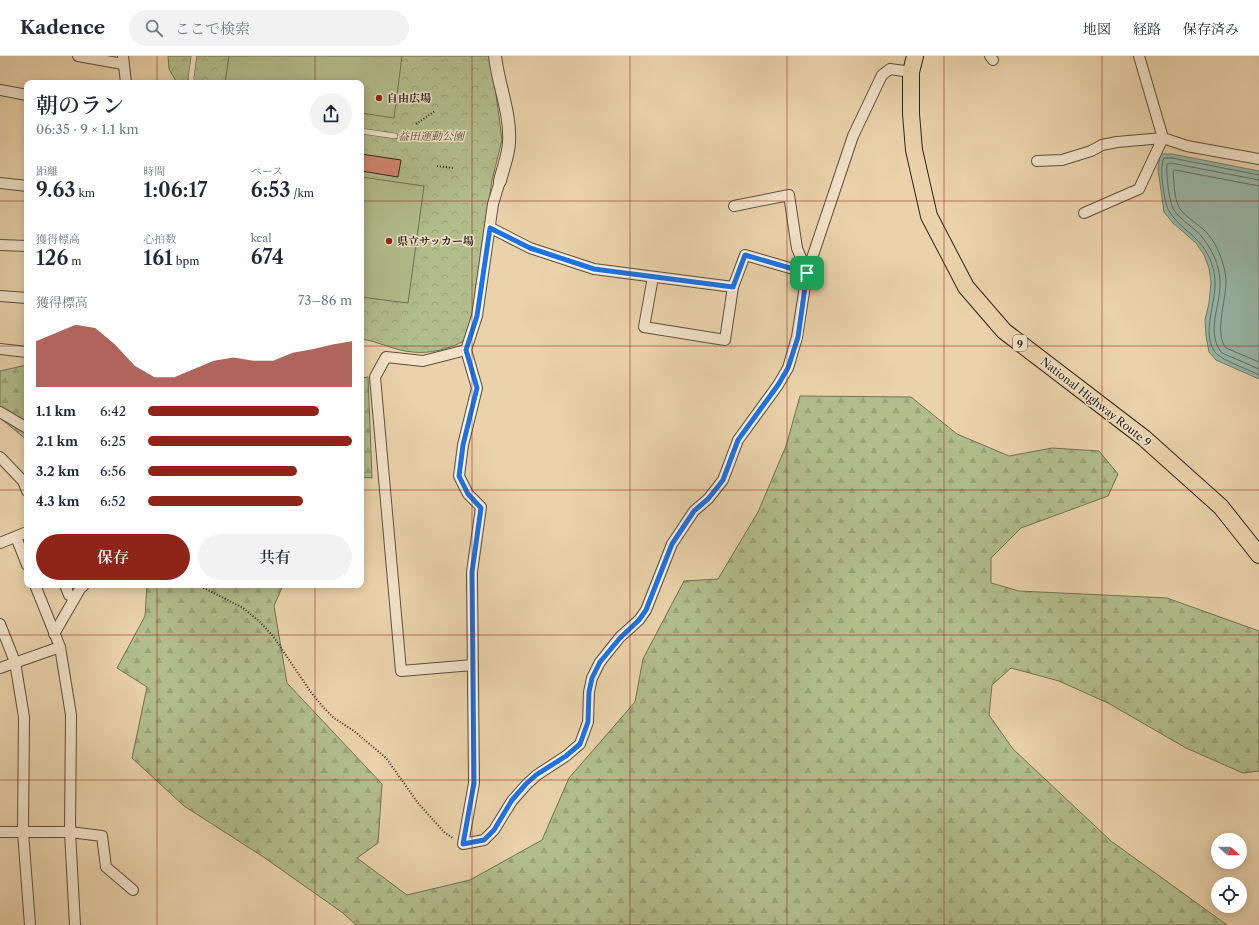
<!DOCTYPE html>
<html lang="ja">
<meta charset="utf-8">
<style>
:root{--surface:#fff;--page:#f2f2f3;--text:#1f2937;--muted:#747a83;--line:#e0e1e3;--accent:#8f2418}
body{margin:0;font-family:"Libre Caslon Text","Noto Serif JP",serif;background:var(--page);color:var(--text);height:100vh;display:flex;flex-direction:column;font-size:15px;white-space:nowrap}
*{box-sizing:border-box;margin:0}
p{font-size:13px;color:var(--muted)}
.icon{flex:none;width:22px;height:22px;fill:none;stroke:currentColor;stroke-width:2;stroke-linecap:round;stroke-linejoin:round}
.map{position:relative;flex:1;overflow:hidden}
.panel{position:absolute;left:24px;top:24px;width:340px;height:508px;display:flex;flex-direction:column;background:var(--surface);border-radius:8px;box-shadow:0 2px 10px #0003}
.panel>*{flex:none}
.needle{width:26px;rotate:111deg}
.tools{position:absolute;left:1211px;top:777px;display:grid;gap:8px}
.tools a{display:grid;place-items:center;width:36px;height:36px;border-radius:50%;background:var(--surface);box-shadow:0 2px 10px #0003;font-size:20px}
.pin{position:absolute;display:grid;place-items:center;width:34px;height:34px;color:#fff;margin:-17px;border-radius:8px;box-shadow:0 2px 6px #0006}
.round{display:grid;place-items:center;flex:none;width:42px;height:42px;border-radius:21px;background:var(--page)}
.headline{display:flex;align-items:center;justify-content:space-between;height:68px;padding:0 12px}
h1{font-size:22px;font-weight:600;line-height:30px}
.stats{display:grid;grid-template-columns:repeat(3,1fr);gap:6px;height:68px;padding:4px 12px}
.stats div{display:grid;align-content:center}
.stats b{font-size:20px;font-weight:600}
.stats small{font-size:11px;font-weight:400}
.stats p{font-size:11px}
.chart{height:112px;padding:8px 12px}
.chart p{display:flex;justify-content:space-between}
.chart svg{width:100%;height:72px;margin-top:4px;fill:var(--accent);opacity:.7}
.primary-button{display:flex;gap:8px;margin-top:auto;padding:8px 12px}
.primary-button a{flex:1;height:46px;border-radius:24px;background:var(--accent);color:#fff;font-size:16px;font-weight:600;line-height:46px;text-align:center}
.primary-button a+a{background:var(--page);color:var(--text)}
ul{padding:0 12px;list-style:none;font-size:13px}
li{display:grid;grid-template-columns:64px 48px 1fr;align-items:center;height:30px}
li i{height:10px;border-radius:5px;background:var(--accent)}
header{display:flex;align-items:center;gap:24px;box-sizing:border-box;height:56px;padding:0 20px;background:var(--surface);border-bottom:1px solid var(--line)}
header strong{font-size:19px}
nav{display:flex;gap:22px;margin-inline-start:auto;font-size:14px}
.search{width:280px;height:36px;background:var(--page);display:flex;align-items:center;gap:10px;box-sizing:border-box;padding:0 14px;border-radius:22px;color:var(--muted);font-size:15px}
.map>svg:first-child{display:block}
</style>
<header>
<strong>Kadence</strong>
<div class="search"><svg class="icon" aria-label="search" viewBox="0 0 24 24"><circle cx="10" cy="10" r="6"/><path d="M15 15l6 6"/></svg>ここで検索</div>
<nav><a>地図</a><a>経路</a><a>保存済み</a></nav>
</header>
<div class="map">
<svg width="1259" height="869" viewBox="0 0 1259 869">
<defs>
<pattern id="forest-firs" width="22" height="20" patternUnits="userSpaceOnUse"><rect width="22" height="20" fill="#b2bd8c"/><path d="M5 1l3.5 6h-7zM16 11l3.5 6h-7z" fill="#99a278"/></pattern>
<pattern id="park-crowns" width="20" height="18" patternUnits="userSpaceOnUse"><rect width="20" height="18" fill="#b2bd8c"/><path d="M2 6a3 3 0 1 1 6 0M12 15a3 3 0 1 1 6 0" fill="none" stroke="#99a278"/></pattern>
</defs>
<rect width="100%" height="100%" fill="#ead2aa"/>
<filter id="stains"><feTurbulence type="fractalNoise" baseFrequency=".005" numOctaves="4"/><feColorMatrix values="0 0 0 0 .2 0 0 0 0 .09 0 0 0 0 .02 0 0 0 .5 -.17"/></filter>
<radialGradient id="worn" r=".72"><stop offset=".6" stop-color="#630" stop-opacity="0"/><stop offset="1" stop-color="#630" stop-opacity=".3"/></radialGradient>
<g fill="url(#forest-firs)" stroke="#707154">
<path d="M27 309V384L0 362V315Z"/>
<path d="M368 321 372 422 361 421V322Z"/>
<path d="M800 340 911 341 957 378 1009 400 1052 392 1099 395 1118 418 1108 440 1021 472 991 502V527L1019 535 1167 542 1259 575V715L1243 717 1186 692 1108 647 1059 625 1011 612 992 629 989 659 1013 693 1111 785 1227 869H356L343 857 262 800 184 750 132 702 147 631 117 612 145 560 147 529H283L274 550 287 627 382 728 378 787 357 802 407 839 470 824 542 784 569 722 635 646 643 603 684 525 718 523 758 456 786 390Z"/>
</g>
<path fill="url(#park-crowns)" stroke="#707154" d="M168 0H491L502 84 492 124 473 260 464 285C449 293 430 298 413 296 395 295 378 285 361 283V27H177L169 13Z"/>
<g fill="#b2bd8c" stroke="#707154">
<path d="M229 0H402L394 62 361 57V27H225Z"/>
<path d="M361 121 424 130 408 247 361 241Z"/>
</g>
<path fill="#98b8a9" stroke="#6d7d70" d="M1160 98H1172L1259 115V323L1216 304 1209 296 1206 280 1205 264 1209 247 1211 226 1209 212 1204 199 1196 187 1173 167 1164 156 1158 113Z"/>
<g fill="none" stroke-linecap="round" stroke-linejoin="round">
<g stroke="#626e62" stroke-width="1">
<path d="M1259 119 1172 102H1164C1161 108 1162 116 1162 122 1163 131 1165 149 1169 155 1179 172 1198 180 1207 197 1212 206 1215 217 1215 226 1216 248 1202 275 1214 295 1220 304 1248 313 1259 319"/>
<path d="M1259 124 1171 107 1167 108C1166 117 1169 147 1174 154 1181 165 1194 171 1202 181 1212 193 1220 210 1220 226 1221 249 1205 277 1222 297L1259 313"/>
<path d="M1259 130 1175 114 1173 115C1174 126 1174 139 1178 149 1182 160 1198 167 1206 176 1214 184 1220 197 1223 208 1225 214 1226 221 1226 226 1226 244 1214 278 1226 292L1259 306"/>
</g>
</g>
<path fill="#d2856e" stroke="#2d251b" d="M361 98 401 104 398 121 361 115Z"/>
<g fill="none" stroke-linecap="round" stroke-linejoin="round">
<g stroke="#5c503f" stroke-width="6">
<g id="service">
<path d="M192 27 191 22 194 0"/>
<path d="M361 75 395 80"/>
</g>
</g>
<g stroke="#5c503f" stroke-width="12">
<g id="minor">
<path d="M78 0 123 8"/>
<path d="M123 0 126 27"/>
<path d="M990 0 993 4"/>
<path d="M1139 0 1163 82 1187 90 1259 103"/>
<path d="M0 34 27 39"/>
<path d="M1037 105 1062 104 1091 95 1102 89 1117 86 1163 82"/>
<path d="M500 125 493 148 477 260 466 294 477 332 463 389 459 420 468 438 481 451 472 516 474 727 463 788 484 784 494 774 512 745 527 728 537 719 566 700 580 688 588 666 589 636 592 622 600 606 620 581 639 564 646 554 672 488 694 455 708 443 723 424 738 384 778 329 788 312 797 281 807 217 853 80 882 19 890 13 911 16"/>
<path d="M0 127 27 130"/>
<path d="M734 150 789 139 797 192 807 217"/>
<path d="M1084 157 1139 133 1163 82"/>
<path d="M491 172 530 192 594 213 733 231 745 199 807 217"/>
<path d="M0 189 27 190"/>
<path d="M653 221 644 271 725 284 733 231"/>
<path d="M0 240 27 242"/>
<path d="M0 293 27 296"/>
<path d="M466 294 423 305 386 301 375 321 401 615 473 609"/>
<path d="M0 356 27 372"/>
<path d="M0 401 23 425 27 435"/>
<path d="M16 481 27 509"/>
<path d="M0 487 27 476"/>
<path d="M35 529 60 591 71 659 70 776 75 869"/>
<path d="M65 529 69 539"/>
<path d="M0 568 15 606 24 661 23 776 30 869"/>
<path d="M54 578 80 533 84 529"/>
<path d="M0 612 60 591"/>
<path d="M0 776H70L102 780 106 811 133 834"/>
</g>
</g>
<g stroke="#5c503f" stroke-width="14">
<path id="tertiary" d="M495 0C498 28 511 58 509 86 509 98 503 112 500 125"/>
</g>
<g stroke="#2d251b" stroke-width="18">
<path id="trunk" d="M915 0 911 16V58L914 94 929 160 966 231 1004 275 1144 382 1221 451 1259 499"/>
</g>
<g stroke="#2d251b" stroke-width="2" stroke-dasharray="1 2" stroke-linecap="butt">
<path d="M416 68 435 55"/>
<path d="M437 110 453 112"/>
<path d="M198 529 243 552 259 565 273 580 310 635 323 651 334 662 354 675 386 702 418 747 445 777 453 782"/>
</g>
<use href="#service" stroke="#f1e2c8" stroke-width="5"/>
<use href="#minor" stroke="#f1e2c8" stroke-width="10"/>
<use href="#tertiary" stroke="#f1e2c8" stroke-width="12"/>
<use href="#trunk" stroke="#ead2aa" stroke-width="16"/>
</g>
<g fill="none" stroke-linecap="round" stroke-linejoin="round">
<g stroke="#fff" stroke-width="8">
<path id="route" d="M490 172 530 192 594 213 733 231 745 199 807 217 798 281 788 312 778 329 738 384 723 424 708 443 694 455 672 488 646 554 639 564 620 582 600 606 592 622 589 636 588 666 580 688 566 700 536 719 526 728 512 744 494 774 484 784 463 788 474 727 472 516 481 452 468 438 459 420 463 389 477 332 466 294 477 260Z"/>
</g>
<use href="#route" stroke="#1a73e8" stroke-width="5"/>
</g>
<path fill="none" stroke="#8f2418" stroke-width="1" stroke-opacity="0.55" d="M157 0V27M315 0V27M472 0V869M630 0V869M787 0V869M944 0V869M1102 0V869M0 145H27M361 145H1259M0 290H27M361 290H1259M0 434H27M361 434H1259M157 529V869M315 529V869M0 579H1259M0 724H1259"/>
<g fill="#8f2418" stroke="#f1e2c8" stroke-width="1.5">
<circle cx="379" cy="42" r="4"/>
<circle cx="389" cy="185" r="4"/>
</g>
<g text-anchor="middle" stroke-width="3" stroke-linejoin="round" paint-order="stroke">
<rect fill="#f1e2c8" stroke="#685e4f" stroke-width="1" x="1013" y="279" width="14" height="16" rx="3"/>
<g font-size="10" font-weight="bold" fill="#2d251b">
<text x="1020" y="291">9</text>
</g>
<g font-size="11" font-weight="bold" fill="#2d251b" stroke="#f1e2c8" text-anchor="start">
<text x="387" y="46">自由広場</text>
<text x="397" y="189">県立サッカー場</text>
</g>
<g font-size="11" font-style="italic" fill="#4e4b37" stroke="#f1e2c8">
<text x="431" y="84">益田運動公園</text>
</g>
<g font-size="11" fill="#2d251b" stroke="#f1e2c8">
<text transform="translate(1096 346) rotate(38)" y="4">National Highway Route 9</text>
</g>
</g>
<rect width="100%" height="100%" filter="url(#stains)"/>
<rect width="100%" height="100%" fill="url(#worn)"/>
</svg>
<div class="tools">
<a><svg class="needle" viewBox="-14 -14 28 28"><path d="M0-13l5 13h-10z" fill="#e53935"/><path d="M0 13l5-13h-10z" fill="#747a83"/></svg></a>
<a><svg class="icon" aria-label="locate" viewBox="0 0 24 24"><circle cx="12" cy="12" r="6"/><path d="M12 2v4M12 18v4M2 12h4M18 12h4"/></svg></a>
</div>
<div class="pin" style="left:807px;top:217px;background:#1e9e55"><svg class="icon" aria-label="arrive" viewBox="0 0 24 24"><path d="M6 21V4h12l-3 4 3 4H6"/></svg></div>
<section class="panel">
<div class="headline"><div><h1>朝のラン</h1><p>06:35 · 9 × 1.1 km</p></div><a class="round"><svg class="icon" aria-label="share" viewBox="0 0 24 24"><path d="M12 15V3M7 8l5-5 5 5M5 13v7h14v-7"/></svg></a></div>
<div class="stats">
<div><p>距離</p><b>9.63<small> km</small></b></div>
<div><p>時間</p><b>1:06:17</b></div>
<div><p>ペース</p><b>6:53<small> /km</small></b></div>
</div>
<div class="stats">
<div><p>獲得標高</p><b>126<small> m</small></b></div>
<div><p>心拍数</p><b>161<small> bpm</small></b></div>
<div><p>kcal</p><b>674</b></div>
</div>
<div class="chart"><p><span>獲得標高</span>73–86 m</p>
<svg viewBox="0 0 160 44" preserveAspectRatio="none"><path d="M0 44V16L10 11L20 6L30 8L40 18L50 31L60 38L70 38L80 33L90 28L100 26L110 28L120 28L130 23L140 21L150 18L160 16V44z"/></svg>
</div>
<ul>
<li><b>1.1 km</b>6:42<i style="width:84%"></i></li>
<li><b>2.1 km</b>6:25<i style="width:100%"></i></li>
<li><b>3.2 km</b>6:56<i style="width:73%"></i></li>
<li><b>4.3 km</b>6:52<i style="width:76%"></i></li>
</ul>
<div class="primary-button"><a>保存</a><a>共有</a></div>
</section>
</div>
